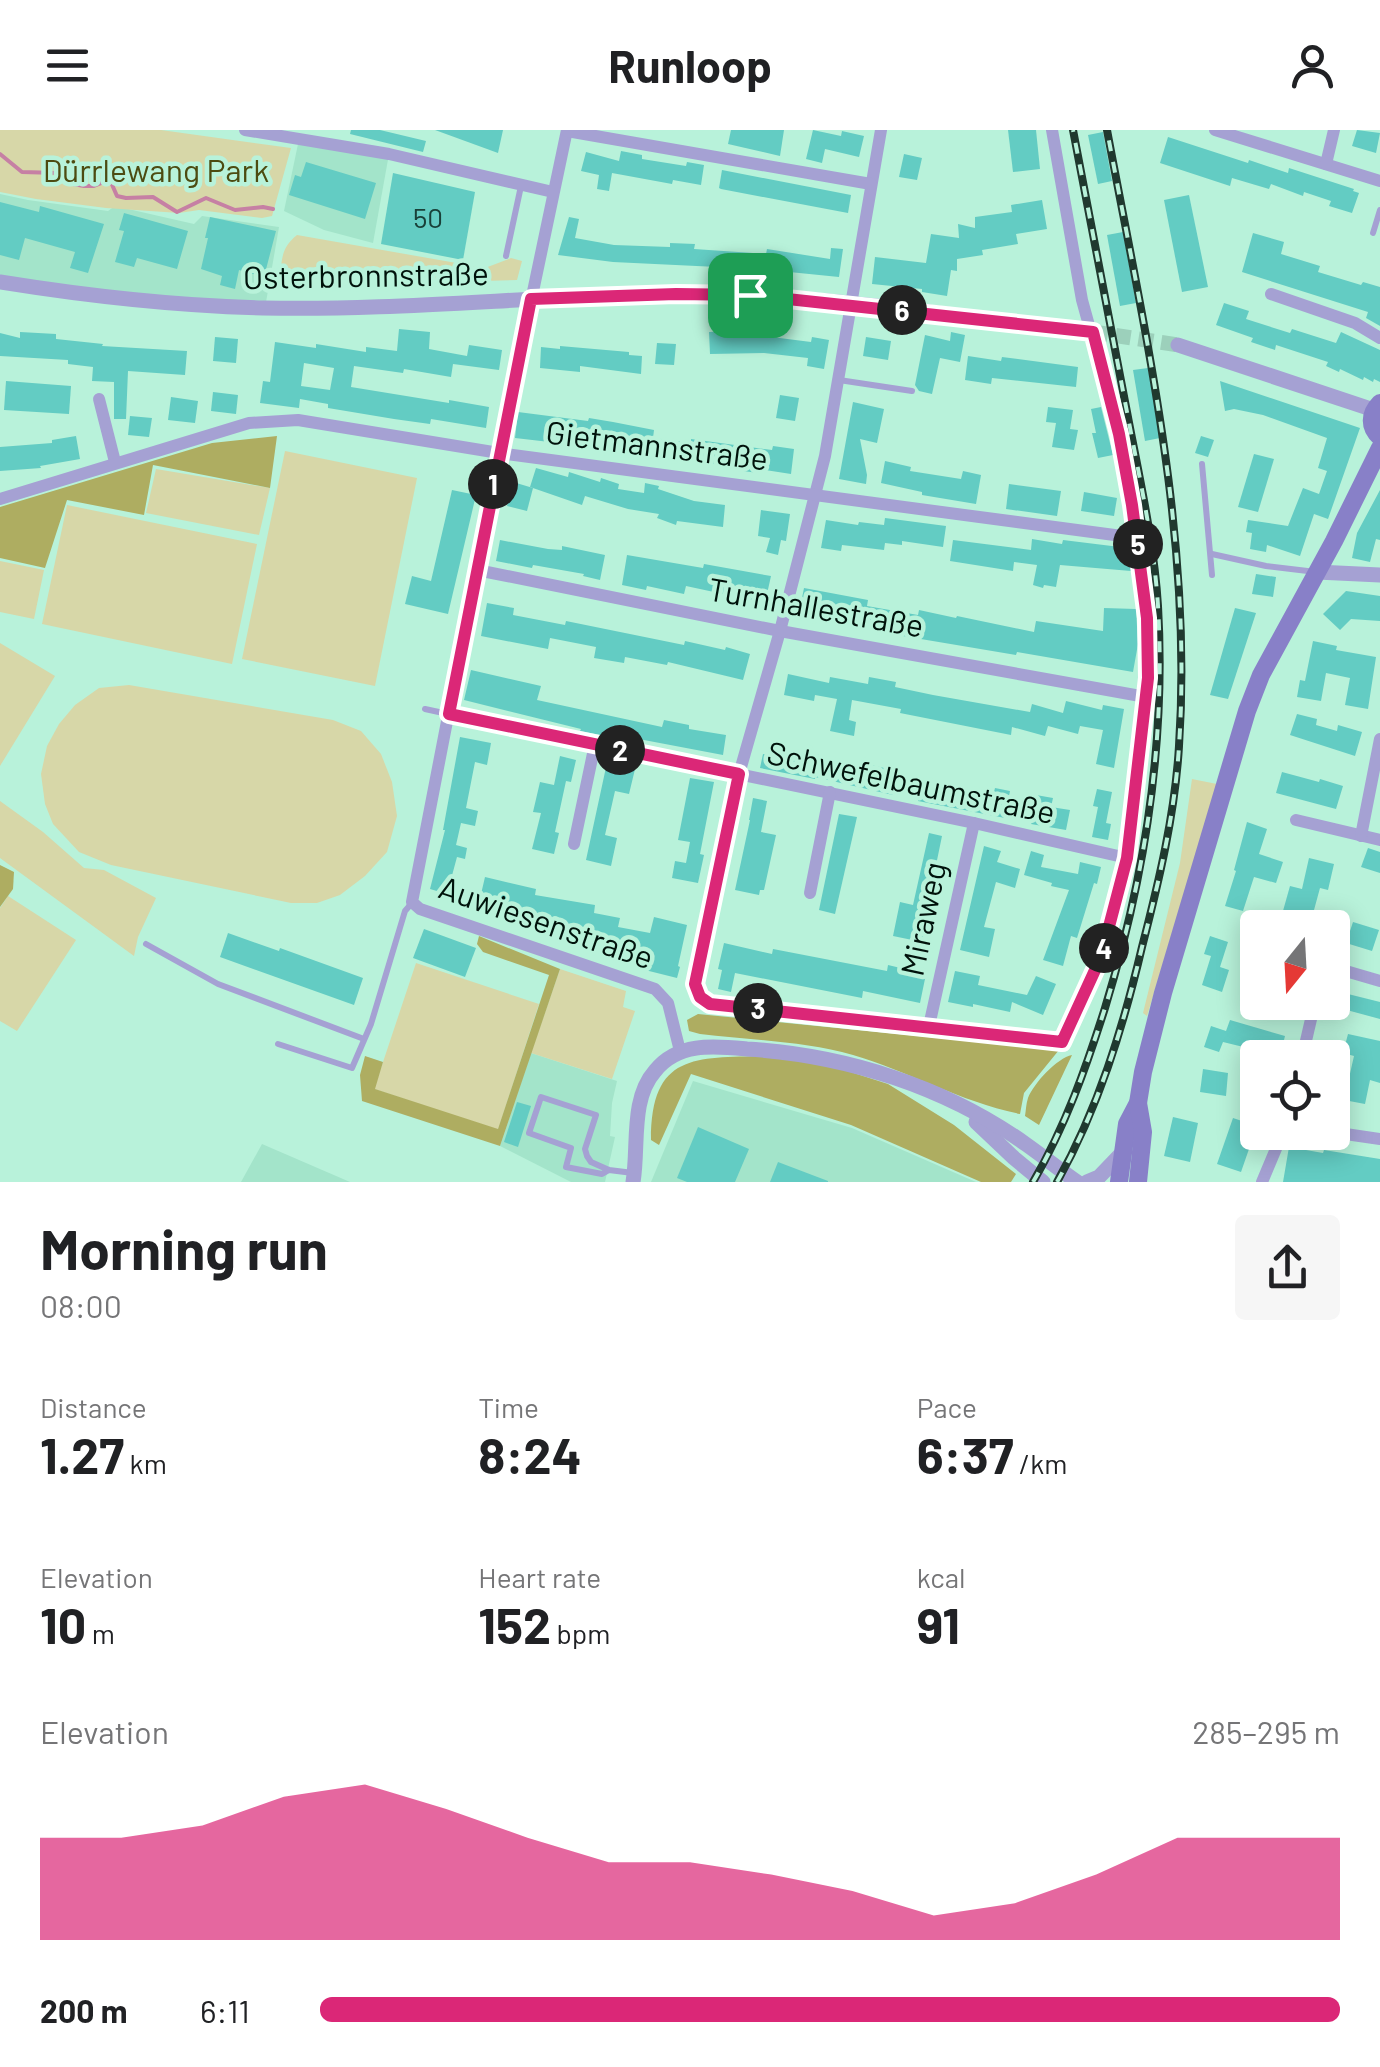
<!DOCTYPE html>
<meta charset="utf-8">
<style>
:root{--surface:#fff;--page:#f6f6f6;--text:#202124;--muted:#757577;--accent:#db2777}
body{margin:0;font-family:Barlow,sans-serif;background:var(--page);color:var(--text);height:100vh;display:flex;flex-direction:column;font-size:38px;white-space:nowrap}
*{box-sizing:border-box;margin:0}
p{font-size:32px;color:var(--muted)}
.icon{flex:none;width:55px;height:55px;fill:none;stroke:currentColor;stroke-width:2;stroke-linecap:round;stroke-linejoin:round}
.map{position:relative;height:1052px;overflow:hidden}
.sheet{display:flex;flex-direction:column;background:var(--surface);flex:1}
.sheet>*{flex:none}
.needle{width:65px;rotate:198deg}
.buttons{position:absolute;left:1240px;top:780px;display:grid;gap:20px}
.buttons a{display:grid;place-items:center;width:110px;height:110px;border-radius:10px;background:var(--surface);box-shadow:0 5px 25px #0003;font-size:50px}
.pin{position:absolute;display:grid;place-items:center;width:85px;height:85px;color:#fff;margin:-42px;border-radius:20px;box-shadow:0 5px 15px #0006}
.km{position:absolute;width:50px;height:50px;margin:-25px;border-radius:50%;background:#222;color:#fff;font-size:28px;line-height:50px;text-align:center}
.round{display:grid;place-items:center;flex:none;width:105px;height:105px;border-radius:10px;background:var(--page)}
.overview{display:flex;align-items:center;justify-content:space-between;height:170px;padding:0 40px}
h1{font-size:55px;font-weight:700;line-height:75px}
.stats{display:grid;grid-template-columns:repeat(3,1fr);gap:15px;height:170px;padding:10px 40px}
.stats div{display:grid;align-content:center}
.stats b{font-size:50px;font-weight:700}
.stats small{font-size:28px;font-weight:400}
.stats p{font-size:28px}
.chart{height:280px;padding:20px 40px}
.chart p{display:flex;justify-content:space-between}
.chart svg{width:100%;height:180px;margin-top:10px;fill:var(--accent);opacity:.7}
ul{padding:0 40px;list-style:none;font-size:32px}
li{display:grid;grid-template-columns:160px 120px 1fr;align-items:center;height:75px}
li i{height:25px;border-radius:12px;background:var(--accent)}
header{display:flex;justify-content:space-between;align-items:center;height:130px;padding:0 40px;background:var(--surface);font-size:45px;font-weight:700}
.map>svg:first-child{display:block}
</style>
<header><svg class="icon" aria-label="menu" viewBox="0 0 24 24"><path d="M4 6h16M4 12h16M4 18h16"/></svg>Runloop<svg class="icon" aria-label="person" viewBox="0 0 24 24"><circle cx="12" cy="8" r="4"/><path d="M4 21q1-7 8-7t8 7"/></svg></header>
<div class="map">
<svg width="1380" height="1052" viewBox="0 0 1380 1052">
<rect width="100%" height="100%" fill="#b8f2da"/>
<g fill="#a3e4ca">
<path d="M298 14 389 24 373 113 324 100 284 81Z"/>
<path d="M0 64 28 70 108 81 115 76 194 94 202 86 279 97 265 178 0 152Z"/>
<path d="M531 923 617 951 612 973 610 1006 615 1007 605 1052H571L500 1016Z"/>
<path d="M693 951 852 998 976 1052H651Z"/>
<path d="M262 1014 350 1052H241Z"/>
</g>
<g fill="#d7d7a8">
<path d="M0 0H161L291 18 272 86 262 88 199 80 179 83 106 78 36 69 0 62Z"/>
<path d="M297 105 485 138 511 128 522 131 517 150 444 152 393 149H296L280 146C282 127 282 117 297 105Z"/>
<path d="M285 321 417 348 375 556 242 529Z"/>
<path d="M156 339 270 358 259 405 146 383Z"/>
<path d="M67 375 257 414 232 534 42 494Z"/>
<path d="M0 431 44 440 34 489 0 482Z"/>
<path d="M0 513 55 546 0 636Z"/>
<path d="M129 555 333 590 361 601 381 624 392 652 397 686 387 722 365 746 340 765 317 773H291L111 735 79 722 53 694 45 674 41 644 47 616 59 594 75 575 99 558Z"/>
<path d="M1192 649 1217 654 1147 886 1143 883 1180 733Z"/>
<path d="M0 671 43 702 84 738 104 740 156 768 138 807 134 826 0 728Z"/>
<path d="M8 766 76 810 17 901 0 891V778Z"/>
<path d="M416 833 539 874 498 1000 374 959Z"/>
<path d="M560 839 626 861 623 877 635 881 612 949 531 923Z"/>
</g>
<g fill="#aead61">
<path d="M277 306 270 358 153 335 144 385 67 370 45 438 0 428V377L212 313Z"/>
<path d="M0 735 14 742 13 759 0 777Z"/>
<path d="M479 806 560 839 500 1016 362 971 360 945 365 926 383 932 375 959 498 999 549 845 483 822 477 814Z"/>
<path d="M698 884 1059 920 1024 963 1020 984C961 972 910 942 853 925 804 911 750 910 700 904L689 901 687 890Z"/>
<path d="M1072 925 1039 995 1025 986C1026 980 1026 974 1028 968 1034 953 1057 928 1072 925Z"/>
<path d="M764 926 829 935 888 954 954 995 1016 1044 1011 1052H981L851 995 691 944 659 1015 651 1010C651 923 695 928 764 926Z"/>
</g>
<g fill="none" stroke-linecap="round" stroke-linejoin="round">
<g stroke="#c680a4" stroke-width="4">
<path d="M0 24 22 42 58 43 73 54 84 56H94L104 52"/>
<path d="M110 50 117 66 126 68 153 67 177 82 206 68 235 80 263 77 273 79"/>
</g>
</g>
<g fill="#63ccc3" fill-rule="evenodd">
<path d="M351 0H380L426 11 423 22 350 4Z"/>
<path d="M435 0H503L498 23Z"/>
<path d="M731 0H784L780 26 728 14Z"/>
<path d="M813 0 841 6 842 1 864 6 859 27 825 19 822 33 806 29Z"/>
<path d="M1008 0H1036L1040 39 1013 42Z"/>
<path d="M1357 0 1380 3 1376 23 1352 16Z"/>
<path d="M1103 2 1112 51 1098 54 1088 5Z"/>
<path d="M1168 7 1248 33 1249 30 1288 43 1289 38 1354 59 1353 61 1359 63 1352 83 1329 76 1331 71 1304 62 1303 66 1271 54 1269 59 1232 48 1230 56 1160 33Z"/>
<path d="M621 21 642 25V29L686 36 687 32 704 35 701 55 673 50 672 54 612 43 609 61 597 59 599 45 581 41 586 22 619 31Z"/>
<path d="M904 24 922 28 917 50 899 47Z"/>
<path d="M306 32 376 53 365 89 289 65 295 45 301 47Z"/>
<path d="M722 40 851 65 848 83 721 59 719 58Z"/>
<path d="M393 43 475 62 463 130 381 114Z"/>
<path d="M1189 65 1208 157 1182 162 1164 70Z"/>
<path d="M1042 70 1047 99 1016 104 1018 114 982 120 983 125 957 129V141L951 140 947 166 922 162V159L872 154 875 127 926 133 931 104 959 108 958 94 975 98V87L1012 82 1011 75Z"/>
<path d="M0 72 39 82 40 76 104 94 88 143 70 138 75 122 25 108 19 130 0 125Z"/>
<path d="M124 83 188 101 177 139 137 128 134 137 115 132 124 101 119 100Z"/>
<path d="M210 87 276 101 264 147 239 140 235 159 220 155 222 146 201 139 208 108H205Z"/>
<path d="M569 87 579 89 575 108 614 115 670 117V113L695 114 694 119 766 124 767 119 830 129 831 118 843 119 839 147 759 139 613 132 558 125Z"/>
<path d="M1123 102 1136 173 1120 176 1107 105Z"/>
<path d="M1253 103 1284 112 1281 124 1320 136 1318 142 1361 155 1363 152 1380 157V196L1366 188 1368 182 1242 142Z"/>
<path d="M1224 173 1249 181 1246 189 1290 203 1292 199 1336 213 1341 202 1380 220V252L1374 249 1373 252 1364 247 1363 250 1340 239 1339 242 1326 236 1328 232 1276 215 1275 220 1251 212 1253 208 1216 195Z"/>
<path d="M399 199 430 202 429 219 467 226 469 215 502 220 499 240 453 234 451 247 404 239 403 243 354 236 351 257 449 273V270L489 277 486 298 431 289 430 294 394 289 328 278V274L300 269 299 278 260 273 263 251 270 252 275 212 316 218V214L366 222V217L397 221ZM304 233 334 238 330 260 301 256Z"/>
<path d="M728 201V205H756L811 212 812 207 829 210 824 239 807 236 808 228 764 223 710 224 709 202Z"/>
<path d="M20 202 56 204V209L103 214 102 216 187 221 185 245 128 241 126 289H114V252L92 251 93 237 68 234V230L0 226V203L20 208Z"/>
<path d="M951 202 965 205 960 232 940 228 932 264 919 261 915 255 925 205 950 211Z"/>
<path d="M215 207 238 209 236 233 213 231Z"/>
<path d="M866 207 891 211 888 230 863 226Z"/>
<path d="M657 213 676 214 674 235 655 234Z"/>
<path d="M560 216 629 222V225L642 226 641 244 580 236V242L540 238 541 217 560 219Z"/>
<path d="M968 226 1001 231 1002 227 1078 237 1076 257 992 248 991 254 965 250Z"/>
<path d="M1148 238 1160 308 1145 311 1133 240Z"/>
<path d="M6 251 71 256 69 284 4 280Z"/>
<path d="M1220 251 1360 298 1328 389 1314 384 1300 426 1267 415 1266 422 1250 419 1252 403 1246 402 1248 390 1288 396 1303 358 1319 364 1327 341 1318 338 1327 308 1263 285 1234 279 1225 281Z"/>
<path d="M213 262 238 265 236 284 211 281Z"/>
<path d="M780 265 799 268 795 291 776 288Z"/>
<path d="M171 267 198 271 195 293 168 290Z"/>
<path d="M853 272 884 279 877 313 860 309 867 345 866 354 839 349Z"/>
<path d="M1048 277 1073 280 1070 299 1078 300 1074 320 1052 317 1056 293 1046 292Z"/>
<path d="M1101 277 1113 325 1098 328 1092 303H1096L1091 279Z"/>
<path d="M518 282 588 291 589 288 613 292 654 300 653 308 691 313V309L772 320 773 316 794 319 791 344 759 339 758 343 736 340V337L669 328 568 310 567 314 515 308Z"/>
<path d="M130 286 152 288 149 307 128 305Z"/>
<path d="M76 306 80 329 40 336 41 338 0 341V317L52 313V310Z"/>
<path d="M1201 306 1214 310 1208 327 1195 323Z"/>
<path d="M1254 324 1274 329 1258 382 1238 377Z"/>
<path d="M885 331 911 337 910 341 961 349 963 341 981 345 976 374 922 365V362L881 353Z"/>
<path d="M536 338 568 347 569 342 600 352 601 348 619 354 618 359 644 363 645 353 659 356 658 359 694 371 725 375 723 397 677 391 676 395 657 388 659 384 628 379 585 366 582 375 530 357Z"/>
<path d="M513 352 533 358 527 381 507 376Z"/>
<path d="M1009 354 1061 361 1057 386 1006 379Z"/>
<path d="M452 360 476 365 448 484 405 474 412 446 431 451Z"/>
<path d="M1380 360V410L1376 409 1370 432 1352 428 1357 403Z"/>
<path d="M1084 362 1117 368 1114 386 1081 381Z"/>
<path d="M761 380 790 384 786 411 781 410 778 425 766 422 770 408 758 406Z"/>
<path d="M885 388 946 396 943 417 902 411V415L885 413 884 420 842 415 841 421 821 418 826 390 858 395 859 392 884 395Z"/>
<path d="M1032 409 1062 414 1063 410 1128 418 1131 441 1060 435 1056 457 1044 455 1043 458 1033 455 1037 435 1014 432 1013 441 950 431 953 410 1031 420Z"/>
<path d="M500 410 548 419 562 420V416L605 425 600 450 583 446 584 444 533 435 532 438 496 431Z"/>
<path d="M627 425 703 438 704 434 771 446 765 473 686 456 684 464 647 456 646 460 622 455Z"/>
<path d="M1256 444 1276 447 1273 467 1252 464Z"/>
<path d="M804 458 868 470 867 476 918 485 919 480 956 488 957 486 1034 502 1036 491 1103 501 1104 478 1136 479 1138 514 1133 542 1017 522 1016 525 903 506 877 501 878 494 799 483Z"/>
<path d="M1346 461 1380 466V491L1351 489 1340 500 1323 484Z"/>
<path d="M487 473 514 478 513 485 565 495 566 491 684 515 685 511 725 520 726 517 750 524 743 550 668 532 667 535 625 527 624 533 594 528 596 517 550 508 548 519 481 506Z"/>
<path d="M1235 478 1256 483 1228 569 1210 565Z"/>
<path d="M1313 511 1337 516 1336 520 1376 527 1368 579 1345 575 1350 548 1326 543 1321 571 1297 567 1300 550 1305 551Z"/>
<path d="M471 540 541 556 537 570 662 597 664 590 689 595V599L726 605 723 625 607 603 606 606 580 601 581 599 464 570Z"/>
<path d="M788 544 829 553 830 547 868 554 869 547 896 552 895 557 933 565 1030 582 1032 574 1063 583 1066 571 1102 580 1103 575 1124 579 1114 638 1096 634 1103 600 1080 596 1078 604 1048 596 1045 606 1012 597 1011 605 900 583 901 579 852 570 849 590 856 592 854 606 830 601 837 569 815 565 814 571 784 565Z"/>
<path d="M1297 584 1317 589 1316 595 1337 601 1338 595 1362 602 1355 626 1290 605Z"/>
<path d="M460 607 491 613 487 635 475 632 466 678 478 681 475 696 461 693 456 715 467 718 465 729 457 727 447 764 430 759 445 700H443Z"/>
<path d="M799 622 819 625 818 631 865 641 866 634 898 641 893 665 815 647V649L760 638 763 624 797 630Z"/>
<path d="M560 626 576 630 571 652 566 651 555 702 559 703 554 724 532 719 541 683 533 682 540 652 554 655Z"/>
<path d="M608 628 636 635 629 664 615 661 605 705 617 708 611 736 586 730Z"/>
<path d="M1282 642 1319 652 1320 649 1343 656 1336 679 1276 663Z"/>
<path d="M690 648 714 652 700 724 704 725 698 753 672 748 675 731 686 733 690 712 678 710Z"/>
<path d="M922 651 993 666 995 658 1010 661 1005 688 918 671Z"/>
<path d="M1097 659 1112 662 1106 693 1111 694 1108 710 1092 707 1098 677 1093 676Z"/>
<path d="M1036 665 1053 668 1051 677 1070 680 1066 700 1031 694Z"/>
<path d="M753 668 767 671 761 702 776 705 764 760H760L759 765 735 760 750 690H749Z"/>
<path d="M839 684 857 687 835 784 819 780Z"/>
<path d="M1247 692 1267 699 1259 724 1283 732 1276 753 1254 747 1243 781 1225 776 1236 741 1234 740Z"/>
<path d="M929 703 942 706 935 740 939 741 922 812 893 806 900 772 913 775Z"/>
<path d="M984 716 1001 721 997 732 1020 739 1015 758 996 752 984 797 995 799 989 827 960 820Z"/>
<path d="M1368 718 1380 722V743L1361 737Z"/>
<path d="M1031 721 1044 725 1041 737 1078 744 1080 732 1101 737 1097 754 1094 753 1077 808 1071 806 1063 836 1043 830 1069 760 1051 756 1052 753 1024 745Z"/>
<path d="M1309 728 1334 734 1328 760 1320 758 1314 780 1327 784 1324 798H1257L1262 782 1281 788 1290 756 1302 759Z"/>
<path d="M485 747 536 759 535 765 595 775 594 783 620 788 618 797 650 803 654 787 687 795 678 836 680 837 677 848 641 839 646 820 590 808 589 815 575 813 577 799 541 793 478 777Z"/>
<path d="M1353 792 1379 800 1372 821 1346 813Z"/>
<path d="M424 799 476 818 465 847 413 828Z"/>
<path d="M228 803 279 821 280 818 363 848 354 875 220 827Z"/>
<path d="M1210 806 1228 812 1220 837 1229 840 1222 862 1202 855 1211 826 1204 824Z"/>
<path d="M724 813 772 824 773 819 887 841 888 835 926 844 920 873 863 861 862 868 735 843 731 862 718 859 722 840 718 839Z"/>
<path d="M1248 823 1258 825V853L1241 849Z"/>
<path d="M955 841 980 846 978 855 1027 865 1036 846 1056 854 1043 885 1012 872 1010 882 973 874V877L948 872Z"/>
<path d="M1332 850 1347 854 1344 863 1380 872V889L1332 876Z"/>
<path d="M1230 890 1285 906 1280 926 1223 912 1219 922 1204 917 1211 896 1226 901Z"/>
<path d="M1348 904 1380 911V953L1370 950 1365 974 1344 970 1354 926 1343 923Z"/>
<path d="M1203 939 1228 943 1226 966 1200 962Z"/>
<path d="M517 972 531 976 518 1017 504 1012Z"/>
<path d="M1173 987 1198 993 1190 1032 1164 1026Z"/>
<path d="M1233 988 1257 996 1241 1042 1217 1034Z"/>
<path d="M698 997 749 1019 735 1052H687L677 1048Z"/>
<path d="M1289 1017 1323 1023 1324 1020 1380 1029V1052H1283Z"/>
<path d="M778 1032 828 1051V1052H770Z"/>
</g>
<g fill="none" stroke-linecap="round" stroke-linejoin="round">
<path stroke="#9cd0bb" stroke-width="15" stroke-dasharray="15 8" stroke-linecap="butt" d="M1093 202 1178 215"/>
<g stroke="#a5a1d3" stroke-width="6">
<path d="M1373 103 1380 80"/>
<path d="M506 126 521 56"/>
<path d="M839 250 912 261"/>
<path d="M1202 334 1212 445"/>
<path d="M1212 424 1266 436 1316 442"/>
<path d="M425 579 448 584"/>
<path d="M146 814 218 854 364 909"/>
<path d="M278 914 352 938 371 894 405 781 412 773"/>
<path d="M609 1040 602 1044 566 1037 571 1018 529 1003 541 967 596 985 585 1019 587 1026 591 1032 609 1040 633 1043"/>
</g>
<g stroke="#a5a1d3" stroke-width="12">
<path d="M245 0 389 24 553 62"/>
<path d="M567 0 499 323 412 772 420 779 655 859 668 873 680 921"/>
<path d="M881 0 825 326 780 501 739 644 695 854 700 867 710 874 1062 912 1101 827 1127 728 1149 548 1147 488 1133 375 1119 304 1082 170 1052 0"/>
<path d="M1215 0 1380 51"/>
<path d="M567 1 871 54"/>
<path d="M1326 34 1334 0"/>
<path d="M1271 164 1355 193 1380 208"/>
<path d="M99 269 115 332"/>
<path d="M0 369 249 293 298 290 499 323 1137 408"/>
<path d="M477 440 780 501 1146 567"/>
<path d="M449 584 974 693 1127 728"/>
<path d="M1296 690 1380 710"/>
<path d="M1361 706 1380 609"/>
<path d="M574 714 595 614"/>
<path d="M810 763 830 662"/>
<path d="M1248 813 1258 815"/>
<path d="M1332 837 1380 851"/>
<path d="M929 896 974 693"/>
<path d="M1302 928 1315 872"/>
<path d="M1332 1002 1380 1009"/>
<path d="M1262 1052 1283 1002"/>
</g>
<g stroke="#a5a1d3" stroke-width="15">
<path d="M0 152C87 166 175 176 263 178 402 181 540 165 679 164 817 163 956 187 1093 202"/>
<path d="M1178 215 1374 280"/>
<path d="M1317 442 1380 445"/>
<path d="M976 992 1014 1028 1043 1052"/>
<path d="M633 1052C639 1017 630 969 655 941 678 912 714 916 747 919 846 925 946 957 1027 1015 1044 1027 1060 1040 1077 1052"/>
<path d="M1087 1052 1099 1047 1123 1022"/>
</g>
<g stroke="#8880c8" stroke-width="18">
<path d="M1380 273C1369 284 1369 297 1380 307"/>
<path d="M1119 1052 1127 994 1138 973 1143 942 1163 863 1247 581 1261 545 1334 411 1380 318"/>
<path d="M1138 1052 1143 1002 1138 973"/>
</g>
<g stroke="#20392f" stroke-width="8">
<g id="rail">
<path d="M1033 1052C1065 997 1086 938 1105 878 1145 747 1166 613 1158 476 1154 411 1139 346 1127 282 1109 188 1091 94 1073 0"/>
<path d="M1057 1052C1098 979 1123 898 1142 817 1159 751 1175 684 1179 616 1193 407 1145 204 1107 0"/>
</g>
</g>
<use href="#rail" stroke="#b8f2da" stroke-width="4" stroke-dasharray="11" stroke-linecap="butt"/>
</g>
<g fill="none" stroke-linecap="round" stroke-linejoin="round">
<g stroke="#fff" stroke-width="20">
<path id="route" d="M676 164 750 165 1093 202 1119 304 1132 375 1147 488 1148 548 1127 728 1101 827 1062 912 710 874 700 867 695 854 739 644 449 584 531 169Z"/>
</g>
<use href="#route" stroke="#db2777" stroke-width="12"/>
</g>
<g text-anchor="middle" stroke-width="9" stroke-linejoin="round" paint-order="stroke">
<g font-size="28" fill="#194039">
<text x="428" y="98">50</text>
</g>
<g font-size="32" fill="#4c4b11" stroke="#b8f2da">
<text x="156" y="52">Dürrlewang Park</text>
</g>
<g font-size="32" fill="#00120b" stroke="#b8f2da">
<text transform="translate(366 146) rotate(-1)" y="11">Osterbronnstraße</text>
<text transform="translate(657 316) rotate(7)" y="11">Gietmannstraße</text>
<text transform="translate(816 478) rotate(10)" y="11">Turnhallestraße</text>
<text transform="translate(911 653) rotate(12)" y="11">Schwefelbaumstraße</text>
<text transform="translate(924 789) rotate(-78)" y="11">Miraweg</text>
<text transform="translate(546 793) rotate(19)" y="11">Auwiesenstraße</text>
</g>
</g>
</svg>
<div class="buttons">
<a><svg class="needle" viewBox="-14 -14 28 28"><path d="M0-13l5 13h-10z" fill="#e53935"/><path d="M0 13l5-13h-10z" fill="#757577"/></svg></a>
<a><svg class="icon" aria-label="locate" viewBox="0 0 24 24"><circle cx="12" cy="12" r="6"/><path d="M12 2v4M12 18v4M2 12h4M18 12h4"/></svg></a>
</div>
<div class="pin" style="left:750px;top:165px;background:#1e9e55"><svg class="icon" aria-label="arrive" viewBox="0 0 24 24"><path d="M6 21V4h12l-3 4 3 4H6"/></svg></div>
<b class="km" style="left:493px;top:354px">1</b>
<b class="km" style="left:620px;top:620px">2</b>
<b class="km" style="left:758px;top:878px">3</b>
<b class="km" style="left:1104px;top:818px">4</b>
<b class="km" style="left:1138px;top:414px">5</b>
<b class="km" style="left:902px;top:180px">6</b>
</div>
<section class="sheet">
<div class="overview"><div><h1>Morning run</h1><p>08:00</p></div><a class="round"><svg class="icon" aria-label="share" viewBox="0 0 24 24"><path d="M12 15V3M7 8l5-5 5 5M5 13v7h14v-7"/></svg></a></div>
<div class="stats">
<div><p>Distance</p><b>1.27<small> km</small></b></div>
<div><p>Time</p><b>8:24</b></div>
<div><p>Pace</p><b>6:37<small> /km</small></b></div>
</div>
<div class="stats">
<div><p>Elevation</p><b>10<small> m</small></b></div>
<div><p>Heart rate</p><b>152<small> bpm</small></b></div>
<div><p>kcal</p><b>91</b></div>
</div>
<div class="chart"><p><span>Elevation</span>285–295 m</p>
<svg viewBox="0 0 160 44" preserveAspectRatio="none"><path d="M0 44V19L10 19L20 16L30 9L40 6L50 12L60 19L70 25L80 25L90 28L100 32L110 38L120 35L130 28L140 19L150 19L160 19V44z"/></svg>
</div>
<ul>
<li><b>200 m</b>6:11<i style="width:100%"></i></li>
</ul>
</section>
